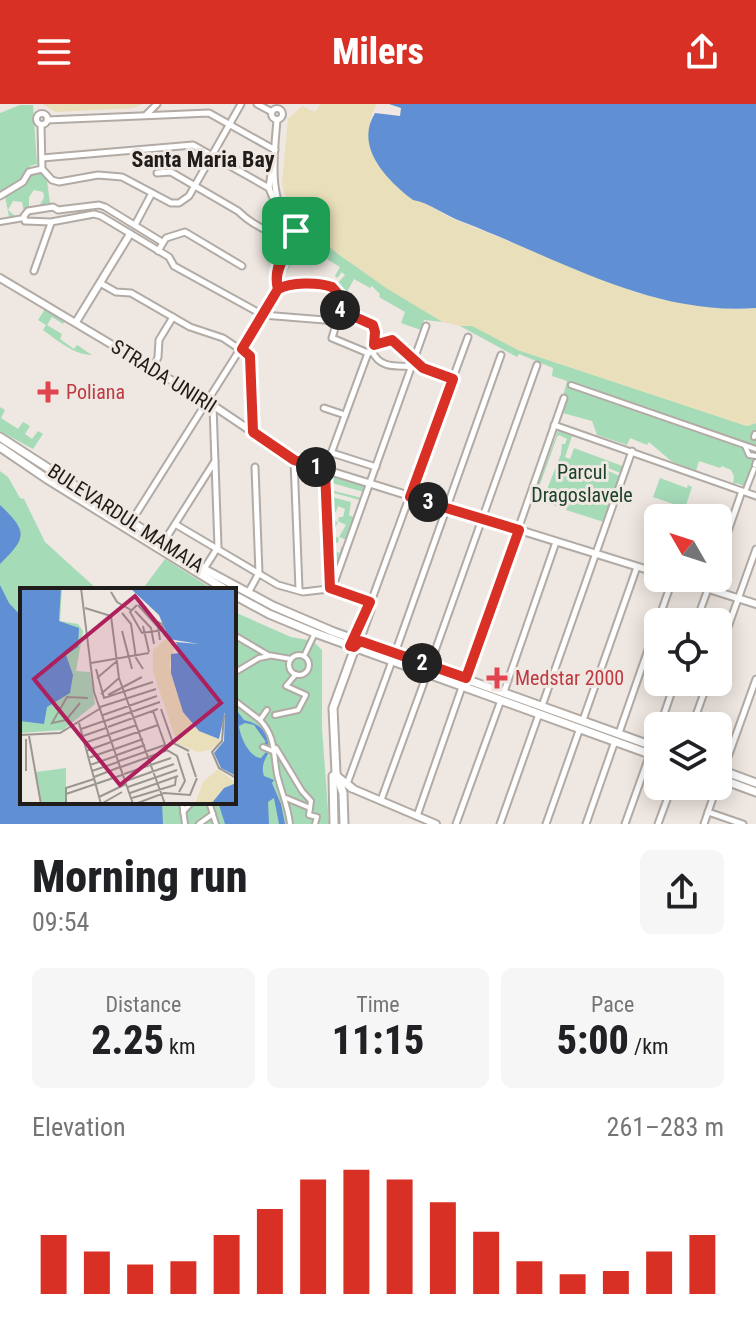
<!DOCTYPE html>
<meta charset="utf-8">
<style>
:root{--surface:#fff;--page:#f6f6f6;--text:#202124;--muted:#757577;--accent:#d93025}
body{margin:0;font-family:"Roboto Condensed",sans-serif;background:var(--page);color:var(--text);height:100vh;display:flex;flex-direction:column;font-size:30px;white-space:nowrap}
*{box-sizing:border-box;margin:0}
p{font-size:26px;color:var(--muted)}
.icon{flex:none;width:44px;height:44px;fill:none;stroke:currentColor;stroke-width:2;stroke-linecap:round;stroke-linejoin:round}
.map{position:relative;height:720px;overflow:hidden}
.side{display:flex;flex-direction:column;background:var(--surface);flex:1}
.side>*{flex:none}
.needle{width:52px;rotate:309deg}
.buttons{position:absolute;left:644px;top:400px;display:grid;gap:16px}
.buttons a{display:grid;place-items:center;width:88px;height:88px;border-radius:12px;background:var(--surface);box-shadow:0 4px 20px #0003;font-size:40px}
.pin{position:absolute;display:grid;place-items:center;width:68px;height:68px;color:#fff;margin:-34px;border-radius:16px;box-shadow:0 4px 12px #0006}
.km{position:absolute;width:40px;height:40px;margin:-20px;border-radius:50%;background:#222;color:#fff;font-size:22px;line-height:40px;text-align:center}
.round{display:grid;place-items:center;flex:none;width:84px;height:84px;border-radius:12px;background:var(--page)}
.headline{display:flex;align-items:center;justify-content:space-between;height:136px;padding:0 32px}
h1{font-size:44px;font-weight:800;line-height:60px}
.stats{display:grid;grid-template-columns:repeat(3,1fr);gap:12px;height:136px;padding:8px 32px}
.stats div{display:grid;align-content:center;border-radius:12px;background:var(--page);text-align:center}
.stats b{font-size:40px;font-weight:800}
.stats small{font-size:22px;font-weight:400}
.stats p{font-size:22px}
.chart{height:224px;padding:16px 32px}
.chart p{display:flex;justify-content:space-between}
.chart svg{width:100%;height:144px;margin-top:8px;stroke:var(--accent);stroke-width:6}
header{display:flex;justify-content:space-between;align-items:center;height:104px;padding:0 32px;background:var(--accent);color:#fff;font-size:36px;font-weight:800}
.map>svg:first-child{display:block}
</style>
<header><svg class="icon" aria-label="menu" viewBox="0 0 24 24"><path d="M4 6h16M4 12h16M4 18h16"/></svg>Milers<svg class="icon" aria-label="share" viewBox="0 0 24 24"><path d="M12 15V3M7 8l5-5 5 5M5 13v7h14v-7"/></svg></header>
<div class="map">
<svg width="756" height="720" viewBox="0 0 756 720">
<rect width="100%" height="100%" fill="#efe7e1"/>
<g fill="#a6dbb8">
<path d="M20 1H33L37 60 30 62 18 81 0 90V9Z"/>
<path d="M40 69 47 77 50 99 40 101 44 93 43 88 34 86 29 93V104L24 108 22 98 13 97 8 106 15 112 9 113 5 92 22 82 30 70Z"/>
<path d="M311 126C321 130 328 142 338 150 372 174 407 197 443 218L424 216 421 226 401 219 405 208 379 193 380 190 372 182 370 184 354 175 347 188 336 181 345 171 342 168 337 174 335 172 340 163 325 154 299 147 279 180 280 163 289 141 304 138Z"/>
<path d="M45 205 64 218 63 220 52 213 47 221 62 230 60 235 74 245 77 241 92 251C74 251 57 236 43 226L46 221 38 216Z"/>
<path d="M472 221 518 246 747 322 756 319V369L749 368 745 382 736 379 733 381 734 372 731 366 722 362 720 364 699 357 696 367 671 357 649 338 647 341 630 334 627 341 597 331 592 317 559 308 567 277 552 272 553 264 519 250 517 253 460 222Z"/>
<path d="M0 303 5 306 1 314 18 325 23 318 30 322 25 330 32 335 38 327 43 330 33 345 0 327Z"/>
<path d="M558 327 572 332 565 353 570 355 574 344 625 363 623 370 608 364 606 366 622 373 607 419 566 406 567 402 558 399 556 402 536 395 538 390 544 392 546 388 561 350 562 340H565L567 335 559 331 557 333 538 386 536 385Z"/>
<path d="M0 367 8 373 20 394 24 395 45 438 98 486H22V698H234V499L235 507 239 510 291 533 313 537 322 546V624L329 720H0Z"/>
<path d="M327 371 368 383 364 388 332 379 330 386 362 394 363 397 327 387Z"/>
<path d="M660 374 687 384 688 381 692 383 685 404 653 393Z"/>
<path d="M332 393 351 398 349 411 355 414 347 430 349 431 347 436 339 433 346 421 338 417 339 413H343L345 405 338 402 336 408 333 407 330 415 338 418 331 431 339 434 338 439 334 438 332 446 340 449 341 443 345 444 340 458 331 455 328 398Z"/>
<path d="M165 455 214 486H142Z"/>
</g>
<g fill="#e9dfba">
<path d="M42 0H142L133 4 56 8Z"/>
<path d="M321 0H376L370 16 400 84 413 96 421 97 451 114 637 189 701 202 735 205 756 204V319L747 322 518 246 472 222H460L443 218 386 184 337 149 323 138 319 129 296 117 290 109 282 80 288 15 302 2 315 8Z"/>
</g>
<g fill="#6090d3" fill-rule="evenodd">
<path d="M389 0H756V204C652 212 557 154 463 118 446 112 430 99 413 96 387 76 354 43 375 9L400 12 401 4Z"/>
<path d="M0 401C27 427 28 433 0 460Z"/>
<path d="M0 481 9 499 22 513V698H162L163 720H0Z"/>
<path d="M234 603 244 616C263 621 268 628 269 648 264 657 261 662 264 672L274 676 272 679 281 700 285 720H279L274 694 268 698 269 720H225L218 698H234ZM245 619 254 621 266 638 264 639 266 648 261 654C250 654 240 633 239 622Z"/>
</g>
<g fill="none" stroke-linecap="round" stroke-linejoin="round">
<g stroke="#b2aba5" stroke-width="8">
<g id="pedestrian">
<path d="M0 118 24 114"/>
<path d="M571 281 756 345"/>
<path d="M754 333 755 330"/>
<path d="M745 342 749 351 756 352"/>
<path d="M755 361 756 358"/>
<path d="M745 388 754 365"/>
<path d="M234 531 268 551 291 555"/>
<circle cx="299" cy="561" r="10"/>
<path d="M304 552 315 529"/>
<path d="M234 569 259 554 269 552"/>
<path d="M234 596 260 616"/>
<path d="M267 606 260 616C276 633 273 649 277 670 281 688 288 701 290 720"/>
<path d="M275 611 298 606 306 591 286 582 296 570"/>
<path d="M263 643 275 648"/>
<path d="M276 644 302 687 311 697 309 711 317 713 315 720"/>
<path d="M286 694 310 704"/>
<path d="M182 698 185 720"/>
<path d="M209 698 216 720"/>
<path d="M183 708 192 698"/>
<path d="M199 720 213 710"/>
</g>
</g>
<g stroke="#b2aba5" stroke-width="9">
<g id="minor">
<path d="M257 0 272 8"/>
<circle cx="277" cy="10" r="5.5"/>
<circle cx="42" cy="15" r="5.5"/>
<path d="M146 11 157 0"/>
<path d="M47 16 209 9 275 46"/>
<path d="M277 16C274 53 267 96 294 127"/>
<path d="M41 21 42 65 52 76 59 78 98 71 122 73 171 99H179L189 92 241 0"/>
<path d="M42 54 193 41 269 84"/>
<path d="M273 55 269 84 288 132"/>
<path d="M157 69 171 68 238 107C251 120 271 130 289 135"/>
<path d="M0 92 23 78 29 68 42 65"/>
<path d="M135 121 152 89"/>
<circle cx="294" cy="132" r="5.5"/>
<path d="M162 138 105 103 99 101 58 106 53 103 28 107 24 112 25 117 51 118 94 110 101 112 169 153 174 162 263 211 337 217"/>
<path d="M158 147 166 134 185 128 242 162"/>
<path d="M34 167 51 119"/>
<path d="M100 179 116 188 131 189 190 223 223 234 250 252 253 328"/>
<path d="M278 185C273 167 282 152 290 136"/>
<path d="M340 212 355 213 373 221 375 236 369 249"/>
<path d="M375 240 392 236 422 263"/>
<path d="M372 247C382 269 403 259 423 264 433 266 443 271 453 275"/>
<path d="M368 249 325 366 330 484 370 498"/>
<path d="M153 265 158 253 159 236 173 213"/>
<path d="M324 304 345 311"/>
<path d="M554 321 756 392"/>
<path d="M332 349 376 363"/>
<path d="M294 356 299 485"/>
<path d="M131 418 278 185 283 182C334 179 350 178 332 234L368 249"/>
<path d="M175 420 278 481 303 488 328 485 334 479 426 222"/>
<path d="M163 439 215 357"/>
<path d="M718 456 742 387"/>
<path d="M204 465 218 443 213 302"/>
<path d="M248 489 259 469 255 363"/>
<path d="M696 518 712 474"/>
<path d="M353 535 372 495 468 233"/>
<path d="M360 537 371 506 370 499"/>
<path d="M395 549 501 251"/>
<path d="M718 551 756 445"/>
<path d="M430 561 537 261"/>
<path d="M466 574 564 294"/>
<path d="M504 588 556 438"/>
<path d="M542 602 632 347"/>
<path d="M583 616 637 463"/>
<path d="M660 622 675 578"/>
<path d="M692 622 708 578"/>
<path d="M619 629 673 474"/>
<path d="M653 642 658 627"/>
<path d="M723 667 756 575"/>
<path d="M347 680 392 557"/>
<path d="M381 696 427 570"/>
<path d="M708 708 743 720"/>
<path d="M417 712 462 583"/>
<path d="M456 720 501 596"/>
<path d="M500 720 539 610"/>
<path d="M546 720 580 624"/>
<path d="M586 720 615 637"/>
<path d="M625 720 650 650"/>
<path d="M658 720 672 682"/>
<path d="M704 720 717 682"/>
</g>
</g>
<g stroke="#b2aba5" stroke-width="10">
<g id="tertiary">
<path d="M0 174 208 298 294 356 658 469"/>
<path d="M76 218 130 130"/>
<path d="M674 474 756 500"/>
<path d="M351 684 436 720"/>
</g>
</g>
<g stroke="#b2aba5" stroke-width="11">
<g id="secondary">
<path d="M0 333 204 465 273 502 334 528 658 644"/>
<path d="M0 343 47 375 226 486"/>
<path d="M234 491 269 510 315 529 658 653"/>
<path d="M718 665 756 679"/>
<path d="M333 672 334 720"/>
<path d="M339 674 352 684"/>
<path d="M718 674 756 688"/>
<path d="M344 720 343 689 336 669 333 604 356 541"/>
</g>
</g>
<use href="#pedestrian" stroke="#fff" stroke-width="4"/>
<use href="#minor" stroke="#fff" stroke-width="5"/>
<use href="#tertiary" stroke="#fff" stroke-width="6"/>
<use href="#secondary" stroke="#fff" stroke-width="7"/>
</g>
<g fill="none" stroke-linecap="round" stroke-linejoin="round">
<g stroke="#fff" stroke-width="16">
<path id="route" d="M296 127 289 130C291 149 272 164 278 185L242 245 250 252 253 328 294 356 325 366 330 484 370 498 350 542 354 543 360 537 466 574 519 426 410 393 453 275 423 264 392 236 374 241 375 228 373 221 355 213 340 212 339 191 332 183C318 178 291 178 278 185 273 167 282 152 290 136L298 135 296 127"/>
</g>
<use href="#route" stroke="#d93025" stroke-width="10"/>
</g>
<g fill="#e0444e" stroke="#efe7e1" stroke-width="3">
<path d="M44 276h8v8h8v8h-8v8h-8v-8h-8v-8h8z"/>
<path d="M493 562h8v8h8v8h-8v8h-8v-8h-8v-8h8z"/>
</g>
<g text-anchor="middle" stroke-width="6" stroke-linejoin="round" paint-order="stroke">
<g font-size="20" fill="#1f1c1a" stroke="#efe7e1">
<text transform="translate(164 272) rotate(32)" y="7">STRADA UNIRII</text>
<text transform="translate(126 414) rotate(33)" y="7">BULEVARDUL MAMAIA</text>
</g>
<g font-size="20" fill="#be3a42" stroke="#efe7e1" text-anchor="start">
<text x="66" y="295">Poliana</text>
<text x="515" y="581">Medstar 2000</text>
</g>
<g font-size="20" fill="#1c412b" stroke="#efe7e1">
<text x="582" y="375">Parcul<tspan x="582" dy="23">Dragoslavele</tspan></text>
</g>
<g font-size="22" font-weight="bold" fill="#1f1c1a" stroke="#efe7e1">
<text x="203" y="63">Santa Maria Bay</text>
</g>
</g>
<g transform="translate(20 484)">
<rect width="216" height="216" fill="#efe7e1"/>
<path d="M0 0H42L40 33 58 36 63 43 56 83 70 84 75 116 43 142 0 145ZM46 180V216H22L16 184Z" fill="#a6dbb8"/>
<path d="M146 51 157 53 149 77 167 130 202 153 190 162 177 164 157 155 133 84V62ZM198 181 216 195 204 200 191 216H175L183 194Z" fill="#e9dfba"/>
<path d="M0 0H41L39 33 59 40 58 59 46 67 53 87 50 105 27 119 24 136 0 133ZM110 0H216V188L201 180 194 165 204 153 205 124 199 151 179 143 163 124 151 85V66L160 65 156 54 179 56 149 51 139 27ZM216 195V216H191L204 200Z" fill="#6090d3"/>
<path fill="none" stroke="#9c9691" stroke-width="2" d="M61 0 74 104 113 216M91 4 97 14 111 22M117 17 110 24 122 45 144 42M118 17 138 39 140 52M65 20 91 28 99 90 145 216M115 23 131 40 134 56M102 25 111 36 116 70 123 81M130 30 142 36 145 48M123 38 129 64M102 43 112 81M71 75 129 65M76 81 84 110 133 94M77 90 97 73M81 106 99 90M88 107 122 89M60 115 46 132 32 135 47 109 68 110M80 119 136 101M141 121 153 155 169 163M133 123 147 162 157 168 165 193 159 204M83 127 137 108M204 127 202 153 192 164 199 180 216 190M85 133 140 114M59 135 81 216 102 204M88 139 138 121M61 141 84 133M90 146 117 137M0 147 40 145 81 120M9 148 21 216M63 148 86 140M6 151V183M92 153 138 137M64 155 88 147M95 161 123 151M66 163 91 154M168 165 176 189M97 167 125 157M68 170 94 161M99 173 145 157M70 177 96 168M101 179 148 162M72 183 98 174M104 186 151 170M74 189 100 179M106 193 154 176M108 199 157 182M110 205 158 188M46 206 102 187M79 209 106 196M112 210 155 197 156 189M46 216V200L74 191M115 216 144 205 170 207 177 190"/>
<path fill="#ad205d" fill-opacity="0.15" stroke="#ad205d" stroke-width="4" d="M115 8 201 115 100 197 14 91Z"/>
<rect width="216" height="216" fill="none" stroke="#1f1c1a" stroke-width="4"/>
</g>
</svg>
<div class="buttons">
<a><svg class="needle" viewBox="-14 -14 28 28"><path d="M0-13l5 13h-10z" fill="#e53935"/><path d="M0 13l5-13h-10z" fill="#757577"/></svg></a>
<a><svg class="icon" aria-label="locate" viewBox="0 0 24 24"><circle cx="12" cy="12" r="6"/><path d="M12 2v4M12 18v4M2 12h4M18 12h4"/></svg></a>
<a><svg class="icon" aria-label="layers" viewBox="0 0 24 24"><path d="M12 4l9 5-9 5-9-5zM3 14l9 5 9-5"/></svg></a>
</div>
<div class="pin" style="left:296px;top:127px;background:#1e9e55"><svg class="icon" aria-label="arrive" viewBox="0 0 24 24"><path d="M6 21V4h12l-3 4 3 4H6"/></svg></div>
<b class="km" style="left:316px;top:363px">1</b>
<b class="km" style="left:422px;top:559px">2</b>
<b class="km" style="left:428px;top:398px">3</b>
<b class="km" style="left:340px;top:206px">4</b>
</div>
<section class="side">
<div class="headline"><div><h1>Morning run</h1><p>09:54</p></div><a class="round"><svg class="icon" aria-label="share" viewBox="0 0 24 24"><path d="M12 15V3M7 8l5-5 5 5M5 13v7h14v-7"/></svg></a></div>
<div class="stats">
<div><p>Distance</p><b>2.25<small> km</small></b></div>
<div><p>Time</p><b>11:15</b></div>
<div><p>Pace</p><b>5:00<small> /km</small></b></div>
</div>
<div class="chart"><p><span>Elevation</span>261–283 m</p>
<svg viewBox="0 0 160 44" preserveAspectRatio="none"><path d="M5 44V26M15 44V31M25 44V35M35 44V34M45 44V26M55 44V18M65 44V9M75 44V6M85 44V9M95 44V16M105 44V25M115 44V34M125 44V38M135 44V37M145 44V31M155 44V26"/></svg>
</div>
</section>
